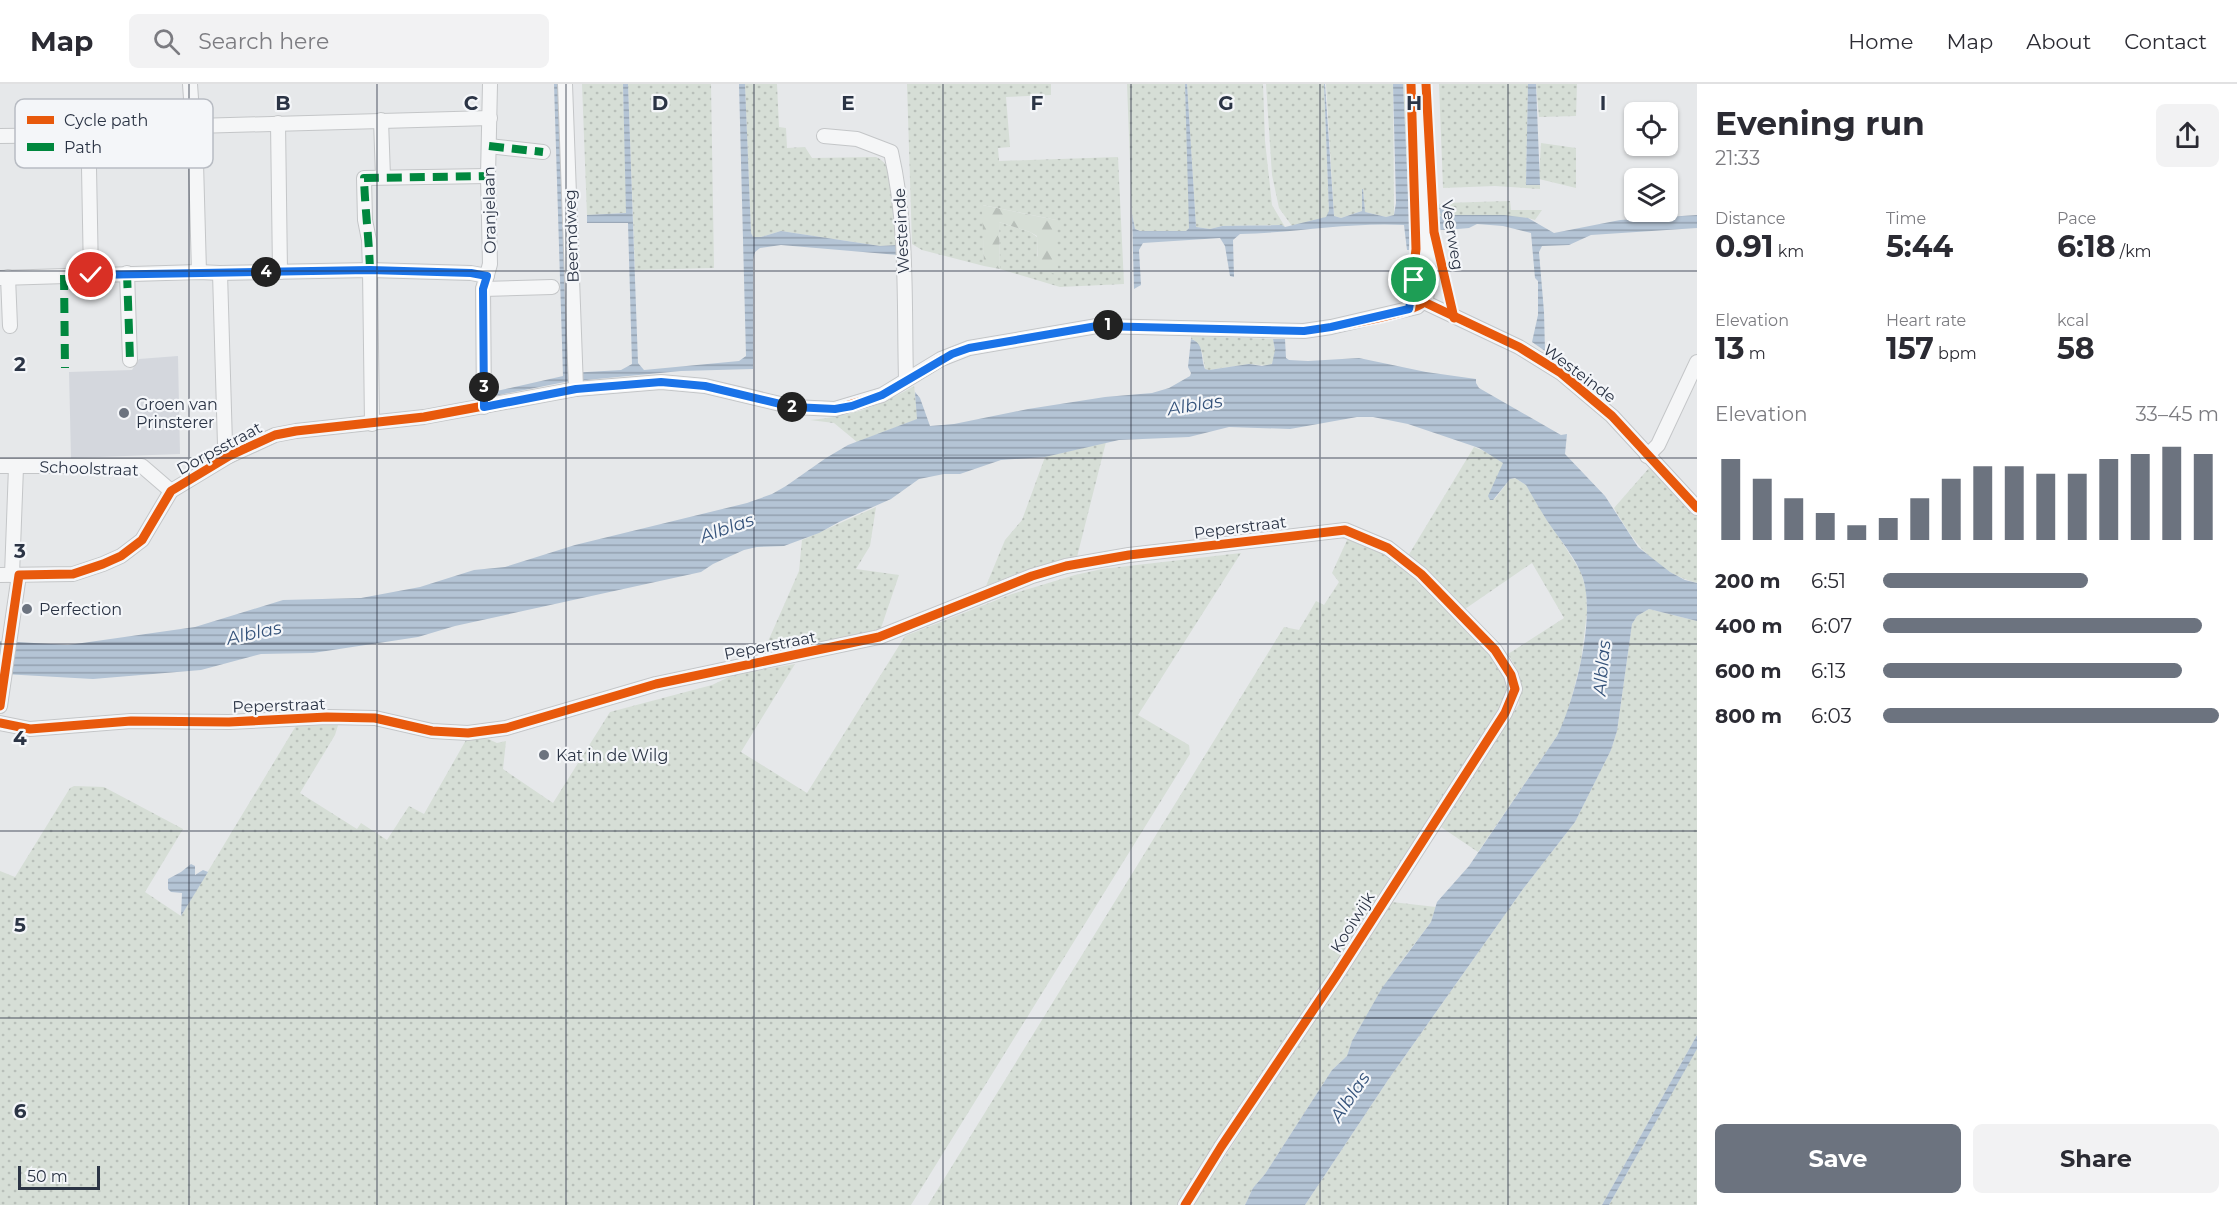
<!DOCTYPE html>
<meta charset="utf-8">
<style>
:root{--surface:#fff;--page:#f2f2f3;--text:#2b2b33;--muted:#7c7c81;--line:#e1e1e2;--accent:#6c737f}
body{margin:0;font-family:Montserrat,sans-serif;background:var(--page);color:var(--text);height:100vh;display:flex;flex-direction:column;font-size:22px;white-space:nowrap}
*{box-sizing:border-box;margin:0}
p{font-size:20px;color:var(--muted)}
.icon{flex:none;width:33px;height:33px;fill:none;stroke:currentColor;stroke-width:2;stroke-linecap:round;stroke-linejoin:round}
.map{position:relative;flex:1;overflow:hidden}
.sheet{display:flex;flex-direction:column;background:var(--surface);width:540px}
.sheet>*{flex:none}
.tools{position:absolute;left:1624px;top:18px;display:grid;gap:12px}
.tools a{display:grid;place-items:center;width:54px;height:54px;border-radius:9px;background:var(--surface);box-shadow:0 2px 4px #0004;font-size:30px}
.scale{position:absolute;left:18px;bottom:15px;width:82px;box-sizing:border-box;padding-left:6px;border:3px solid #2b3445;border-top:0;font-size:16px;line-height:21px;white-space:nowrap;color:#2b3445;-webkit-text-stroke:4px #f4f6f9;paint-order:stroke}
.pin{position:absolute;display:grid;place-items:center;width:51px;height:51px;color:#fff;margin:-26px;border:3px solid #fff;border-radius:50%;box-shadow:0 2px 6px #0007}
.km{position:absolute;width:30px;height:30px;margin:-15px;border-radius:50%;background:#222;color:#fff;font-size:16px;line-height:30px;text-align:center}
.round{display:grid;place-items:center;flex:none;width:63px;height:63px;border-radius:9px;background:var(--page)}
.summary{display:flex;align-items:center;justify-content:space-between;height:102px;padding:0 18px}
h1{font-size:33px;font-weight:700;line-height:45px}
.metrics{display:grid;grid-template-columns:repeat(3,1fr);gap:9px;height:102px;padding:6px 18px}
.metrics div{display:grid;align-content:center}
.metrics b{font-size:30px;font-weight:700}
.metrics small{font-size:16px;font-weight:400}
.metrics p{font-size:16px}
.chart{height:168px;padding:12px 18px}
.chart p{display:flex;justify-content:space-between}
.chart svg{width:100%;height:108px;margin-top:6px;stroke:var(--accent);stroke-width:6}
.button{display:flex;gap:12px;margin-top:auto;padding:12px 18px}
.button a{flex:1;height:69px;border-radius:9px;background:var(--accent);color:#fff;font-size:24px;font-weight:700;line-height:69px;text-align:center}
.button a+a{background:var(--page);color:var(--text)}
ul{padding:0 18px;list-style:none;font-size:20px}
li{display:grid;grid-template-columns:96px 72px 1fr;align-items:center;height:45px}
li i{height:15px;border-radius:8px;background:var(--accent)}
header{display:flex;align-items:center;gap:36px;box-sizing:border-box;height:84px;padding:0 30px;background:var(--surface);border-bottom:2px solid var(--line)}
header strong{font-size:28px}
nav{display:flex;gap:33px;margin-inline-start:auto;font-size:21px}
.search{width:420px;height:54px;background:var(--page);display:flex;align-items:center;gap:15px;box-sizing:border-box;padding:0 21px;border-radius:9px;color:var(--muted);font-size:22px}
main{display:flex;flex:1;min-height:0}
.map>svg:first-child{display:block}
</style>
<header>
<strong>Map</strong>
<div class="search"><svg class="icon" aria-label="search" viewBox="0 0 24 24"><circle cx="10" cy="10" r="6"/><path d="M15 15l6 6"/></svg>Search here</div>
<nav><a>Home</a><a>Map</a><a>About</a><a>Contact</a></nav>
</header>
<main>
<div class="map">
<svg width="1697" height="1121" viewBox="0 0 1697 1121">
<defs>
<pattern id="grass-dots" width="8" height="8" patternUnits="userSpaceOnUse" patternTransform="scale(1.5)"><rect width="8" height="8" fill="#d6ded6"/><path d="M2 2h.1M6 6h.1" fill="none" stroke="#b8bfb9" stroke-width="1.8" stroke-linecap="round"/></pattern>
<pattern id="forest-firs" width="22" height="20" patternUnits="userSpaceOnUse" patternTransform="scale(1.5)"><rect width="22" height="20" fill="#d6ded6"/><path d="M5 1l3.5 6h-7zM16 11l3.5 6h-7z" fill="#b8bfb9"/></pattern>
<pattern id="water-rules" width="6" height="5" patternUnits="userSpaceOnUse" patternTransform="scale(1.5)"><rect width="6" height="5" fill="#b4c4d5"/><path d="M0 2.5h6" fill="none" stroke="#93a0af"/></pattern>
</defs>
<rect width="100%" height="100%" fill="#e6e8ea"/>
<path fill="#d4d7dd" d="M178 272 180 370 71 374 69 288 132 286 139 275Z"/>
<g fill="url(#grass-dots)">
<path d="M582 0H623L627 129 587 131Z"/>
<path d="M628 0H711L714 184 635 186Z"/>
<path d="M745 0H777L779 43 786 44 787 64 805 63 812 74 876 73C898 83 893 114 894 135L898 137V161L880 162 781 147 761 153H753L751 149Z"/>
<path d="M907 0H1051V11L1006 13 1010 63 998 64 999 77 1118 73 1124 200 1060 203 1000 185 999 138 1030 148 1037 153V173L1056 136 983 121 984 182 922 166 912 160Z"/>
<path d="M1127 0H1185L1191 136 1189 144 1186 147 1147 149 1135 145 1132 130Z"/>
<path d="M1187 0H1263L1265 57 1272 121 1285 143 1282 141 1222 142 1210 145 1196 143Z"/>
<path d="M1266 0H1324L1329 127 1327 133 1292 142 1279 124 1272 91Z"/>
<path d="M1326 0H1393L1394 131 1386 133 1365 128 1363 105 1362 127 1341 134 1334 132Z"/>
<path d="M1403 0H1409L1414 131H1411L1409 129Z"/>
<path d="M1439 0H1528L1526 101H1540V105L1495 102 1443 104Z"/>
<path d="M1536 0H1577L1576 32 1539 33Z"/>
<path d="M1541 59 1576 64V104L1539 95Z"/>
<path d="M1510 117 1511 126H1542L1535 136 1528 134 1452 131 1447 123 1441 132 1435 133V122L1443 119Z"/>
<path d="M1191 252 1273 255C1275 264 1278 278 1268 282L1249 280 1209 286 1205 285 1202 268 1194 256 1191 255Z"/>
<path d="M914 302 918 335 857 358 834 339 810 336C851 332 879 323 914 302Z"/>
<path d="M1106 358 1077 473 1021 488 986 502 1005 456 1022 436 1045 373Z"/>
<path d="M1474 363 1491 370 1503 379 1494 416 1510 395 1515 394 1526 401 1581 488 1586 506 1587 528 1581 577 1566 635 1557 652 1478 768 1441 743 1519 620 1520 591 1508 570 1564 534 1532 479 1465 525 1426 487 1408 472Z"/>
<path d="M1649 384 1697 431V499C1655 488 1634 459 1614 424Z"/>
<path d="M876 423 870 462 856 485 899 491 881 544 860 551 762 571 799 487 802 456Z"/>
<path d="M1348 454C1362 460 1378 464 1391 472 1415 487 1499 569 1506 595 1509 607 1504 619 1498 629L1181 1121H928L1284 543 1299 546 1316 517 1324 521 1339 498 1332 489Z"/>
<path d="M1241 469 1138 631 1189 661 1190 670 911 1121H0V787L15 793 70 704 74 702 104 703 183 745 145 808 181 832 297 640 339 638 335 651 300 709 357 745 361 739 387 756 409 722 424 730 466 656 486 654 497 659 506 657 503 685 553 719 610 628 712 601 733 591 795 580 741 668 807 709 905 552 1012 510 1075 491 1102 485Z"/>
<path d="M1649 525 1697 537V951L1602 1121H1305L1388 996 1523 805 1575 738 1611 666 1617 647 1632 540 1637 532Z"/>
<path d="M1392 818 1436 823 1431 838 1400 879 1361 941 1352 957 1347 972 1332 986 1265 1090 1253 1104 1245 1121H1193Z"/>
<path d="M1697 965V1121H1609L1693 971Z"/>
</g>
<path fill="url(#forest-firs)" d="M982 121 1056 136 1058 191C1034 184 1038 174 1037 152L1030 148 999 138 1000 185 984 182Z"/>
<g fill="url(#water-rules)">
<path d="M554 0H559L570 289 621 286 632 280 628 139H587V131L626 129 623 0H628L638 279 644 286 739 277 746 272 739 0H745L751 149 753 153H761L781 147 880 162 898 161V171L781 161 760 164 755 168 753 175V285L681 287 565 298 494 312 492 308 563 292Z"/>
<path d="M1185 0H1187L1196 143 1210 145 1222 142 1282 141 1285 143 1326 133 1329 127 1324 0H1325L1334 132 1341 134 1362 127V105H1363L1365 128 1386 133 1394 131 1396 119 1393 0H1403L1409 129 1411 131 1438 133 1441 132 1439 124 1447 122 1449 128 1452 131H1504L1528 134 1554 149 1620 136 1697 131V144L1591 151 1569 161 1542 162 1539 168 1544 228 1545 267 1532 258 1538 231V197L1535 194 1531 149 1503 142 1477 140 1469 144 1446 146 1410 144 1409 166H1407L1404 141C1349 138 1295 149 1240 150L1233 156 1234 193 1230 192 1225 162 1220 154 1143 159 1139 166 1141 201 1134 205 1132 130 1135 145 1140 147H1186L1189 144Z"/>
<path d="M1528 0H1536L1540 101H1526Z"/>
<path d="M1191 255C1205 260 1200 273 1205 285L1209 286 1249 280 1262 282 1272 280 1275 266 1273 255H1285L1286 274 1289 276 1308 277 1359 274 1426 288 1476 295V299L1479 304 1561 351 1567 350 1565 370 1605 412 1638 463 1670 488 1685 496 1697 499V537L1649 525 1637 532 1632 540 1617 647 1611 666 1575 738 1523 805 1388 996 1305 1121H1245L1253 1104 1265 1090 1332 986 1347 972 1352 957 1382 904 1431 838 1437 818 1469 782 1557 652C1575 616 1599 524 1580 487 1574 473 1564 461 1555 448 1544 433 1535 417 1526 401L1515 394 1510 395 1493 416H1490L1488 412 1503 379 1479 364 1408 340 1373 333H1357L1290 345 1229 343 1189 353 1119 356 1045 373 1001 376 960 390H944L919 395 891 415 839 438 819 449 784 462 757 463 744 466 713 480 701 488 455 542 418 553 313 569 261 570 201 586 93 595 3 590 0 596V557L68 561 195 543 283 516 361 514 420 503 474 486 505 483 575 461 747 419 772 410 786 402 826 374 848 361 917 335 915 308 920 314 930 342 954 340 1028 325 1105 313 1152 309 1169 304 1190 292 1191 289 1188 283Z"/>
<path d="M191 780 195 782V791L203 786 208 788 181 832 182 809 171 808 168 805V795L181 788Z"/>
<path d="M1697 951V965L1609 1121H1602Z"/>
</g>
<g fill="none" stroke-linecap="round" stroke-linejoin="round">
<g stroke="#c4c6c8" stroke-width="16">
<g id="minor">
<path d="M190 0 192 29 195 42 199 188"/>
<path d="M565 0 576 305"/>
<path d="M88 30 91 191"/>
<path d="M381 36 383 93"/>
<path d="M278 39 280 188"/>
<path d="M195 42 490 34"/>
<path d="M0 52 88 51"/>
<path d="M824 52 857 55 891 68C908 142 904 221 906 296"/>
<path d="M489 62 543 68"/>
<path d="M127 189 130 276"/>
<path d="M220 189 225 361 229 372"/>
<path d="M8 193 10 242"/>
<path d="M0 194 199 188 220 189 370 186 471 189 487 192"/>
<path d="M483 205 552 203"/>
<path d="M1424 218 1519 263 1561 289 1612 332 1697 424"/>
<path d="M484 323 483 205 490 180 488 92 490 0"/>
<path d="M372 340 370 186 369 156 365 136 364 94 488 92"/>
<path d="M1647 372 1658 361 1697 278"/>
<path d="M0 382H142L171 407"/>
<path d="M0 491 73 490 103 480 121 472 142 456 171 407 229 372 275 351 296 347 424 333 576 305 661 298 705 302 793 323 835 325 882 311 941 275 969 264 1097 242 1304 247 1331 243 1417 223 1426 214 1429 198 1419 0"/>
<path d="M12 491 16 383"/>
<path d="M0 622 19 491"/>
<path d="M0 639 30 645 131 637 229 638 327 633 375 634 432 647 468 649 506 644 656 600 879 553 1032 492 1066 482 1129 471 1345 446 1388 464 1421 490 1495 566 1511 591 1515 605 1505 629 1336 892 1221 1063 1185 1121"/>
</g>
</g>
<use href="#minor" stroke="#f5f6f7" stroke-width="14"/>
<g stroke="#00873e" stroke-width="8" stroke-dasharray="15 8" stroke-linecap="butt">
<path d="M489 62 543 68"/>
<path d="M370 186C369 155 365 125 364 94L488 92"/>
<path d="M127 189 130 276"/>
<path d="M64 191 65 284"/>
</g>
<g stroke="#f4f6f9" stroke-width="13">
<g id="cycleway">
<path d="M1426 0 1434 148 1454 234"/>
<path d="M1409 225 1416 165 1411 0"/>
<path d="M0 622 19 491 73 490 103 480 121 472 142 456 171 407 229 372 275 351 296 347 424 333 576 305 661 298 705 302 793 323 835 325 882 311 941 275 969 264 1097 242 1304 247C1327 244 1409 231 1424 218L1519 263 1561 289 1612 332 1697 424"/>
<path d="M0 639 30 645 131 637 229 638 327 633 375 634 432 647 468 649 506 644 656 600 879 553 1032 492 1066 482 1129 471 1345 446 1388 464 1421 490 1495 566 1511 591 1515 605 1505 629 1336 892 1221 1063 1185 1121"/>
</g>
</g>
<use href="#cycleway" stroke="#e8590c" stroke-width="9"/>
</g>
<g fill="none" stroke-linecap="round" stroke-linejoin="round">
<g stroke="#fff" stroke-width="12">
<path id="route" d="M91 191 370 186 471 189 487 192 483 205 484 323 576 305 661 298 705 302 793 323 835 325 852 322 882 311 952 270 969 264 1097 242 1304 247 1331 243 1409 225 1414 196"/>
</g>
<use href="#route" stroke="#1a73e8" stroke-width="8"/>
</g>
<path fill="none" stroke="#2b3445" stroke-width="1.5" stroke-opacity="0.55" d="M189 0V1121M377 0V1121M566 0V1121M754 0V1121M943 0V1121M1131 0V1121M1320 0V1121M1508 0V1121M0 187H1697M0 374H1697M0 560H1697M0 747H1697M0 934H1697"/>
<g fill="#6c737f" stroke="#f4f6f9" stroke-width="2">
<circle cx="124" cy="329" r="6"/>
<circle cx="27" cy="525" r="6"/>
<circle cx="544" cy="671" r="6"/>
</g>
<g text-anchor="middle" stroke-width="4.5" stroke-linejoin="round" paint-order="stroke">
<g font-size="16" fill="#2b3445" stroke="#f4f6f9">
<text transform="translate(489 126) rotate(-91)" y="6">Oranjelaan</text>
<text transform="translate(901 147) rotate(-93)" y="6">Westeinde</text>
<text transform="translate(1453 151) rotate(81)" y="6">Veerweg</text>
<text transform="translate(571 152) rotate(-92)" y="6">Beemdweg</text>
<text transform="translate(1580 289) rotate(37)" y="6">Westeinde</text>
<text transform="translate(219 364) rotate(-28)" y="6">Dorpsstraat</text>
<text transform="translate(89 384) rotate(2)" y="6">Schoolstraat</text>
<text transform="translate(1240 443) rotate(-7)" y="6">Peperstraat</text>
<text transform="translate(770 561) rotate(-11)" y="6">Peperstraat</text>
<text transform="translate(279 621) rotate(-2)" y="6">Peperstraat</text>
<text transform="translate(1352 838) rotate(-58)" y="6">Kooiwijk</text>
</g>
<g font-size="16" fill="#2b3445" stroke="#f4f6f9" text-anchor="start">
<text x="136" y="326">Groen van<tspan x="136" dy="18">Prinsterer</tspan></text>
<text x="39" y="531">Perfection</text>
<text x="556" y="677">Kat in de Wilg</text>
</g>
<g font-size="18" font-style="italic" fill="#34527a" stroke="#f4f6f9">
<text transform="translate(1195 321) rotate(-9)" y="6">Alblas</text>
<text transform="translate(727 444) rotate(-19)" y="6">Alblas</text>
<text transform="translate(254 549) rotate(-12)" y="6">Alblas</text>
<text transform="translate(1602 584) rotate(-85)" y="6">Alblas</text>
<text transform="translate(1350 1013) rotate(-56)" y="6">Alblas</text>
</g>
</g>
<rect x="15" y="15" width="198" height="69" rx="9" fill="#f4f6f9" stroke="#b8bcc3" stroke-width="1.5"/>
<rect x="27" y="32" width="27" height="8" fill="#e8590c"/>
<rect x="27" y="59" width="27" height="8" fill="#00873e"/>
<g font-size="16" fill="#2b3445">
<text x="64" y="42">Cycle path</text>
<text x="64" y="69">Path</text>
</g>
<g font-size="20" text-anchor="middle" font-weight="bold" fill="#2b3445" stroke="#f4f6f9" stroke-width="4.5" stroke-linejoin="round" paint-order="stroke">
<text x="283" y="26">B</text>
<text x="471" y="26">C</text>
<text x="660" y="26">D</text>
<text x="848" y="26">E</text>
<text x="1037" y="26">F</text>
<text x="1226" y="26">G</text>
<text x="1414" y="26">H</text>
<text x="1603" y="26">I</text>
<text x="20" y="287">2</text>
<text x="20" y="474">3</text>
<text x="20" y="661">4</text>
<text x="20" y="848">5</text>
<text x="20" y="1034">6</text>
</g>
</svg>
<div class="tools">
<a><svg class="icon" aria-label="locate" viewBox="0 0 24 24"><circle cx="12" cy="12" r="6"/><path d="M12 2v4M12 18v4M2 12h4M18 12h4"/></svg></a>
<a><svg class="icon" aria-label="layers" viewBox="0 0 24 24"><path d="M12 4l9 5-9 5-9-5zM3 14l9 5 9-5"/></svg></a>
</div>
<div class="scale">50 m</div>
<div class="pin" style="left:1414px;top:196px;background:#1e9e55"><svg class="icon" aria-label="arrive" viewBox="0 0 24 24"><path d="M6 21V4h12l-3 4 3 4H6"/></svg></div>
<div class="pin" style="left:91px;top:191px;background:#d93025"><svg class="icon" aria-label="check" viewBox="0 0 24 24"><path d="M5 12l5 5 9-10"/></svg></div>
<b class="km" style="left:1108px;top:241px">1</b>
<b class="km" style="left:792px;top:323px">2</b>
<b class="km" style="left:484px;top:303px">3</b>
<b class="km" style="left:266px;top:188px">4</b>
</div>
<section class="sheet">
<div class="summary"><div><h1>Evening run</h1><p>21:33</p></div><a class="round"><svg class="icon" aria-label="share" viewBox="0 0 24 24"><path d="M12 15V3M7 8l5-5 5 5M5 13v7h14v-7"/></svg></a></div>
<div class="metrics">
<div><p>Distance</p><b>0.91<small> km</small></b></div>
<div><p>Time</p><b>5:44</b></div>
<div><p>Pace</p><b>6:18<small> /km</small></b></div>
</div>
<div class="metrics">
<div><p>Elevation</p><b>13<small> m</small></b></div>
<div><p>Heart rate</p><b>157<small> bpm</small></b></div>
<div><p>kcal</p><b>58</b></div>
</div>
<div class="chart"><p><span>Elevation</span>33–45 m</p>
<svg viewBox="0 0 160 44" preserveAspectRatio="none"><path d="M5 44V11M15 44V19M25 44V27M35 44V33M45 44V38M55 44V35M65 44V27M75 44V19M85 44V14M95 44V14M105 44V17M115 44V17M125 44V11M135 44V9M145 44V6M155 44V9"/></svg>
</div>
<ul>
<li><b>200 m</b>6:51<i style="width:61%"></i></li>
<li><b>400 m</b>6:07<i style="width:95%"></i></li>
<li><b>600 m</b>6:13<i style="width:89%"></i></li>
<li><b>800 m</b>6:03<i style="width:100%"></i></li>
</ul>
<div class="button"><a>Save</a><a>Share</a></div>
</section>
</main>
